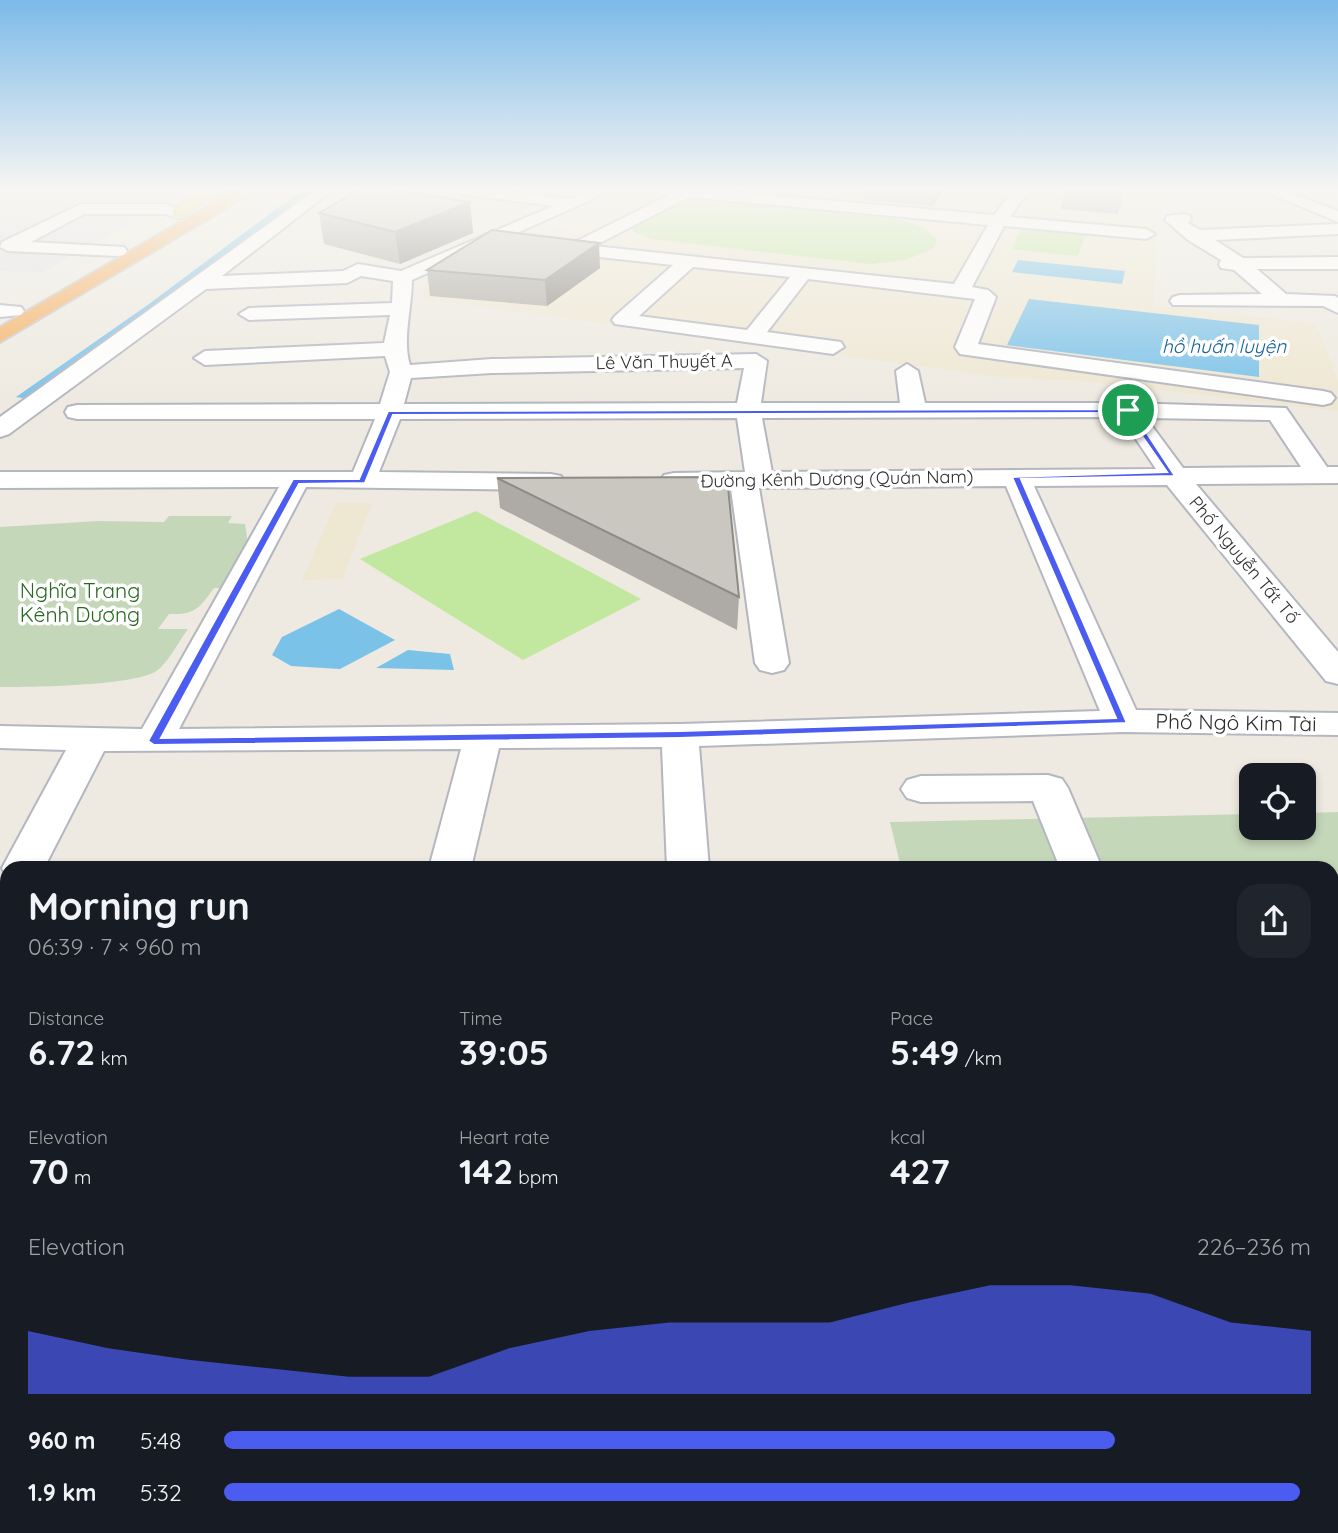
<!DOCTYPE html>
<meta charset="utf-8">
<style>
:root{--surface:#171b24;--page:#20242c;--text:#f1f3f6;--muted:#9ea1a6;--accent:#4b5cf1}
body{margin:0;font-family:Quicksand,sans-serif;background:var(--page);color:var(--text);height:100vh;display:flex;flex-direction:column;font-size:26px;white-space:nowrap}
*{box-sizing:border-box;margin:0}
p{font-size:23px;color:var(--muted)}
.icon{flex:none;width:38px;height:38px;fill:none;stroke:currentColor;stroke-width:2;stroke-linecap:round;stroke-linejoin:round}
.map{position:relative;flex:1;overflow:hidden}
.sheet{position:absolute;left:0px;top:861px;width:1339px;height:672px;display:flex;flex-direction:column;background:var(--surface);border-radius:21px 21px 0 0;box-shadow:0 4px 10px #0003}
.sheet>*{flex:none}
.tools{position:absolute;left:1239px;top:763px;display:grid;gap:14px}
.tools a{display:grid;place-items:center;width:77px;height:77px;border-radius:14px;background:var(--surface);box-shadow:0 4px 10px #0003;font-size:35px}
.pin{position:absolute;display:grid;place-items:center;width:60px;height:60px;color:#fff;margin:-30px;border:4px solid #fff;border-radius:50%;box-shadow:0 2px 7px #0007}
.round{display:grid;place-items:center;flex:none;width:74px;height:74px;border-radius:21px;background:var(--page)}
.headline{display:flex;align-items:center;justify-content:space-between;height:119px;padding:0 28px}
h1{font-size:38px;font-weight:800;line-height:52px}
.figures{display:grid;grid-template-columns:repeat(3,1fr);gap:10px;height:119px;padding:7px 28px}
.figures div{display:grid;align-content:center}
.figures b{font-size:35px;font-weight:800}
.figures small{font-size:19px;font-weight:400}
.figures p{font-size:19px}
.chart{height:196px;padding:14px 28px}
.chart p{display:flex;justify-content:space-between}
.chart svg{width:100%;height:126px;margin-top:7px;fill:var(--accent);opacity:.7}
ul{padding:0 28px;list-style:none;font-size:23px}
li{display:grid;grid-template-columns:112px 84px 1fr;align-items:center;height:52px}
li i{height:18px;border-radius:9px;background:var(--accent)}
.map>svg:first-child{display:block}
</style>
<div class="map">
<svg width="1338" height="1533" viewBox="0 0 1338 1533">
<rect width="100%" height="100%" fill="#eeeae1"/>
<path fill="#e3e1e7" d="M0 192 176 197 43 272 0 271Z"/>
<g fill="#eee7d2">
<path d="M382 189H574L489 225 367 206Z"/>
<path d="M648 189H1145L1158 201 1153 305 1316 324 1338 380V411L1086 381 1007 378 425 299 423 288Z"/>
<path d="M336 503H372L342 579 302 580Z"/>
</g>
<g fill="#c5d7b9">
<path d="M169 516H232L228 523 245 524 250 558 234 588H214C199 608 196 615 169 614L158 629H188C179 641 167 665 155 672 128 686 33 687 0 687V527L98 521 164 522Z"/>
<path d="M1338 812V1361H1332V868H901L890 822 1251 814V828H1304V813Z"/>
</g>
<g fill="#c2e79e">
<path d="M687 202 736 203 899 219 923 227 937 240 933 249 905 260 871 264 650 239 633 231C641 209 666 207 687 202Z"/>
<path d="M1024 224 1087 230 1078 256 1012 249Z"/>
<path d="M476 511 641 599 523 660 360 559Z"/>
<path d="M355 1526H997L998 1533H354Z"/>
</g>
<g fill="#7bc2e9">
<path d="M303 189H318L28 399 16 397 149 304Z"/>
<path d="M1018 260 1125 271 1122 284 1012 272Z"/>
<path d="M1029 299 1259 325V377L1007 345Z"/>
<path d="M339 609 395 640 340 669 291 666 272 655 282 637Z"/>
<path d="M408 650 450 654 454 670 376 668Z"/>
</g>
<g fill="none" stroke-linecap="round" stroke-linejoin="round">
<g stroke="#b4b6c0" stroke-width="4">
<g id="minor">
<path d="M317 189H334L222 276 343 271 358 264 401 271 553 206 461 194 454 189H492L570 199 595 189H615L412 280C412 308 402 339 410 365L492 359 756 354 767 361 761 403H900L896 371 907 364 918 371 925 403H1128L1286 408 1327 467H1338V483L1196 484 1338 652V684L1326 681 1167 485 1034 486 1136 710 1338 713V735L1123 732 699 746 709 868H667L662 747 499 748 471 868H429L461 749 104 751 44 868H7V877L2 868 66 750 0 748V726L142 729 279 487 0 488V472H353L375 419H77L68 417 65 412 68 407 77 405 380 404 390 372 385 356 205 365 194 358 205 351 384 343 390 315 249 320 239 314 249 308 392 303 393 281 361 276 347 283 206 289 9 434 0 437V417ZM744 368 737 403 404 404 411 378 492 373ZM1121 417 1156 469 772 472 762 418ZM737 418 745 472 674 473 664 475 660 481 664 487 731 489 755 663 760 670 772 673 784 670 789 663 759 488 1006 486 1100 711 680 724 179 729 306 487 551 490 561 488 565 482 561 476 551 474 379 472 400 419ZM1146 418 1270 420 1301 467 1183 468Z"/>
<path d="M647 189H701L994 215 1015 189H1030L1010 217 1146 229 1155 234 1146 239 1004 226 972 287 988 290 996 297 978 344 1323 391 1331 393 1335 398 1331 403 1323 405 960 354 955 347 975 299 808 279 767 332 841 342 844 347 833 354 615 324 612 320 615 316 673 265 553 252 550 248 559 243 571 244 669 195 649 192ZM689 197 988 225 954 284 594 246ZM693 267 790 277 747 330 639 316Z"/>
<path d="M1259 189H1280L1338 211V222Z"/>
<path d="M81 204H166L187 213 179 218 165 214H84L31 242 124 247 127 251 124 255 118 256 8 251 0 247 2 242Z"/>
<path d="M1183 214 1189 215 1191 219 1188 223 1200 230 1338 224V234L1215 240 1243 258 1338 257V269H1257L1286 294 1335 296 1338 298V313L1323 306 1173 305 1170 301 1173 297 1180 295 1262 294 1234 270 1221 268 1219 264 1221 260 1188 240 1165 220 1167 216Z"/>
<path d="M0 305 21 307 24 311 21 315 0 317Z"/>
<path d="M1048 775 1062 779 1068 788 1102 868H1060L1033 801 921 802 907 798 901 789 907 780 921 776Z"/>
<path d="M7 881V923L0 925V883Z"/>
<rect x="0" y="977" width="7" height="38"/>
<path d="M1332 1354H1338V1418L1332 1417Z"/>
<path d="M1335 1447 1338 1448V1522L1332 1519V1448Z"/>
<path d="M1001 1526H1069L1070 1533H1002Z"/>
</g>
</g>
<g stroke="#c9c9c9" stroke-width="4">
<g id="major">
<path d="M202 189H220L185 217H173V209Z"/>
<path d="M238 189H257L218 213H206V207Z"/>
</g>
</g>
<g stroke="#c9c9c9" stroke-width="4">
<path id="highway" d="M227 189H244L218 213 0 342V327L206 207Z"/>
</g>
<use href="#minor" fill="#fff" fill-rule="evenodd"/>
<use href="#major" fill="#ead76a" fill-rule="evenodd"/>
<use href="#highway" fill="#f6b064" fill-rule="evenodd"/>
</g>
<g fill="#aeaaa5">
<path d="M865 189H944L933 206 864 200Z"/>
<path d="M1059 189H1124L1118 214 1061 209 1065 190H1059Z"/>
<path d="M377 190 470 202 473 233 400 264 324 244 319 213Z"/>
<path d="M600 268 547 306 430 296 427 270Z"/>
<path d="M497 478 739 597 737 630 500 508Z"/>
</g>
<g fill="#8d8b86">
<path d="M935 189H944L933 206Z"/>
<path d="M470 202 473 233 400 264 395 232Z"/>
<path d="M599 243 600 268 547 306 545 280Z"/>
</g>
<g fill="#cac6c0" stroke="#8d8b86" stroke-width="2">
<path d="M360 189 377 190 381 189H388L470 202 395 232 319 213Z"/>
<path d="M492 230 599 243 545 280 427 270Z"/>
<path d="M727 477 739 597 497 478Z"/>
</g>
<linearGradient id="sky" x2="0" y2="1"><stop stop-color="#7cbae8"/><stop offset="0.47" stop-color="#f7f6f2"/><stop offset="1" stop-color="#f7f6f2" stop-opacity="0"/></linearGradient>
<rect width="1338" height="403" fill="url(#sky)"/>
<path fill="#4b5cf1" stroke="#fff" stroke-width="2" fill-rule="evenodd" d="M1131 409 1175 476 1021 479 1127 723 680 738 154 745 148 741 293 479H359L388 411ZM1126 413 1167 472 1012 477 1116 718 680 731 161 738 299 484 365 483 393 415Z"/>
<g text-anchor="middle" stroke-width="7" stroke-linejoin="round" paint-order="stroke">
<g font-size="18" fill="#2e2e2e" stroke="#fff">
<text transform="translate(664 362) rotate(-1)" y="6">Lê Văn Thuyết A</text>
<text transform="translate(837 479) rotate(-1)" y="6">Đường Kênh Dương (Quán Nam)</text>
<text transform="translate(1244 560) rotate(50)" y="6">Phố Nguyễn Tất Tố</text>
</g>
<g font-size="19" font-style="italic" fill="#15619a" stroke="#fff">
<text x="1224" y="353">hồ huấn luyện</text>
</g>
<g font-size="21" fill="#28691f" stroke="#fff">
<text x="80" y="598">Nghĩa Trang<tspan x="80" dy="24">Kênh Dương</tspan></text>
</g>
<g font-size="21" fill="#2e2e2e" stroke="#fff">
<text transform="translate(1236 723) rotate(1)" y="7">Phố Ngô Kim Tài</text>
</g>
</g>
</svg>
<div class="tools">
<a><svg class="icon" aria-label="locate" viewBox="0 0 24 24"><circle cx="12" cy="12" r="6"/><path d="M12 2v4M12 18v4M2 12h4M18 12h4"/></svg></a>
</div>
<div class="pin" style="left:1128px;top:410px;background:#1e9e55"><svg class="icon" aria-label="arrive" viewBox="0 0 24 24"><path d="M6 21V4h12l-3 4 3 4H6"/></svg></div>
<section class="sheet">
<div class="headline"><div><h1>Morning run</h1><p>06:39 · 7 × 960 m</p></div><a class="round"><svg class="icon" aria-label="share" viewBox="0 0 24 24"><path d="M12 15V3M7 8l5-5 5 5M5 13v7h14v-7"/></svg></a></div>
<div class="figures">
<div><p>Distance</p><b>6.72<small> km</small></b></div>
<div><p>Time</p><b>39:05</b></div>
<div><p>Pace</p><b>5:49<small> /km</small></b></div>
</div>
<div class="figures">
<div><p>Elevation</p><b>70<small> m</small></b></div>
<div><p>Heart rate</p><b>142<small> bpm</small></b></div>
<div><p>kcal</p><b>427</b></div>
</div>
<div class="chart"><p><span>Elevation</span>226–236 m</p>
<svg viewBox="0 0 160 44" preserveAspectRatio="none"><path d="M0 44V22L10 28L20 32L30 35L40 38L50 38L60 28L70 22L80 19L90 19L100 19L110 12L120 6L130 6L140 9L150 19L160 22V44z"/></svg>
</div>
<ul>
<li><b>960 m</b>5:48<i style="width:82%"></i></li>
<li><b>1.9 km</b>5:32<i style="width:99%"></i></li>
</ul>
</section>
</div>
